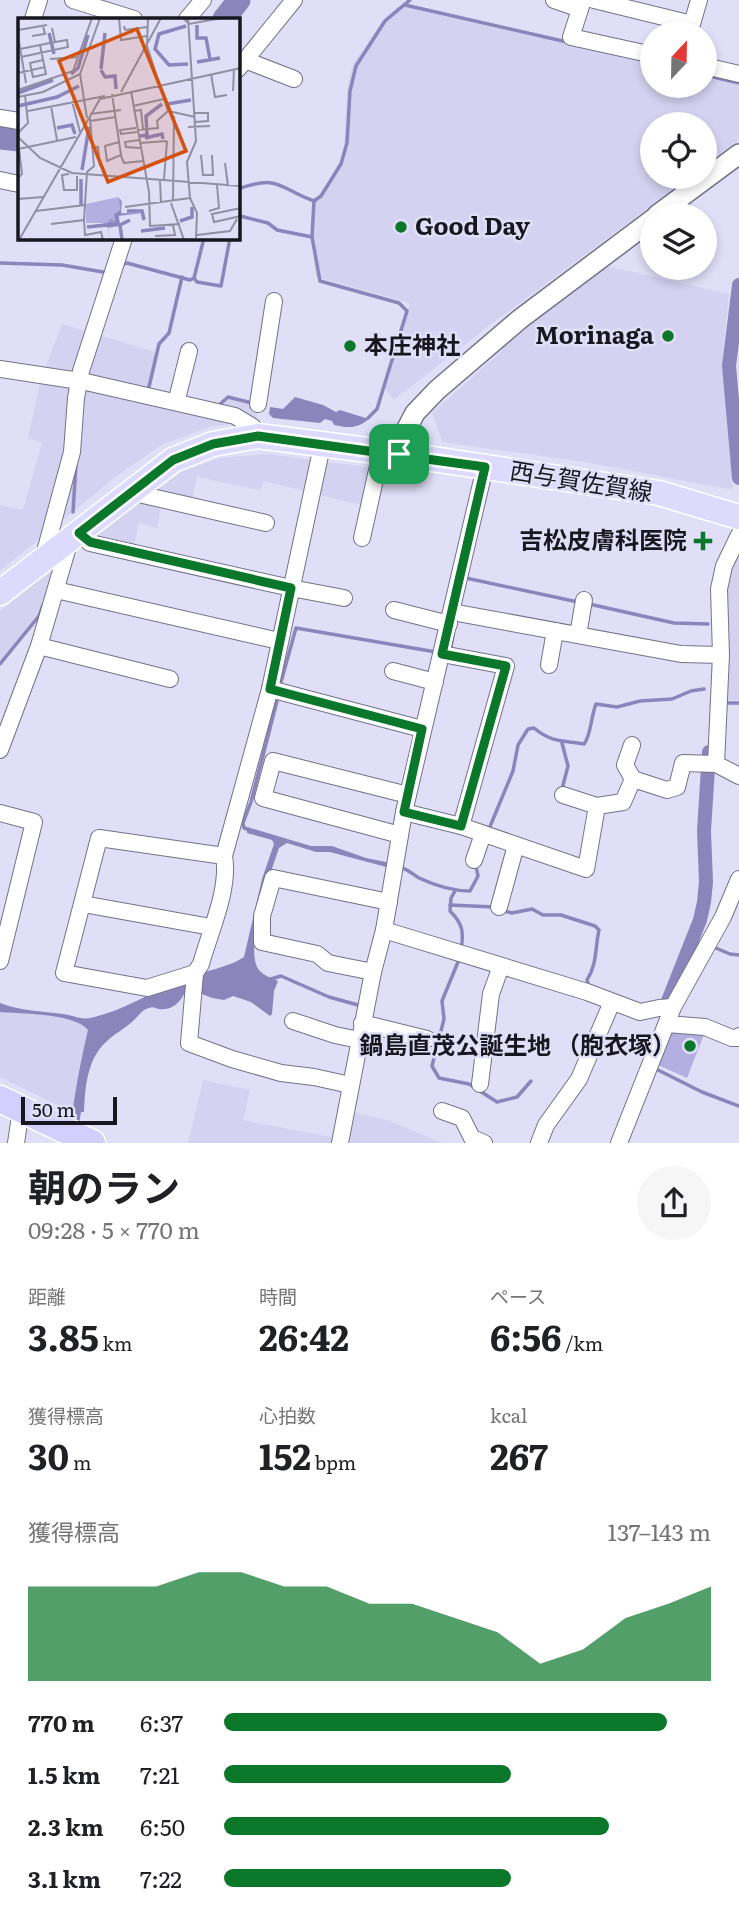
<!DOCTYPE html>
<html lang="ja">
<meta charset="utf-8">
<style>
:root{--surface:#fff;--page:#f6f6f6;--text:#202124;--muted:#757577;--accent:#0b772b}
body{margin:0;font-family:Literata,"Noto Sans JP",serif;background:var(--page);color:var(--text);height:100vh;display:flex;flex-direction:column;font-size:26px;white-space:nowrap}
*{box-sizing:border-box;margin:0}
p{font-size:23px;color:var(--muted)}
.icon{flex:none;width:38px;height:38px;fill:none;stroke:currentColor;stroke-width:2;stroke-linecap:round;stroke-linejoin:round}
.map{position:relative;height:1143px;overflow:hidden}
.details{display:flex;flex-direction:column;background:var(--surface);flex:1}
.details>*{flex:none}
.needle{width:46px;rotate:22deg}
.fabs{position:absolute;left:640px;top:21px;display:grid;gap:14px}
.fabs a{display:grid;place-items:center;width:77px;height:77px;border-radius:50%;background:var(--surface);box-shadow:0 4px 10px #0003;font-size:35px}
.scale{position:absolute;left:21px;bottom:18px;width:96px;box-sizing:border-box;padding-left:7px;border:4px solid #18171f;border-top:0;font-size:19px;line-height:24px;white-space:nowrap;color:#18171f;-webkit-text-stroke:5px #e1dff8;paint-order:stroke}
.pin{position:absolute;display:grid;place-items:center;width:60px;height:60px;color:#fff;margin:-30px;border-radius:14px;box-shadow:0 4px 10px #0006}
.round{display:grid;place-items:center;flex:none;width:74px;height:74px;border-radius:37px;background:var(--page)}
.headline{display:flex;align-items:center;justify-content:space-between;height:119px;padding:0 28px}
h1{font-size:38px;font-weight:700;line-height:52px}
.figures{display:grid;grid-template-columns:repeat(3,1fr);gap:10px;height:119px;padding:7px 28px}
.figures div{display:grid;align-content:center}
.figures b{font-size:35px;font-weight:700}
.figures small{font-size:19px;font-weight:400}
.figures p{font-size:19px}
.chart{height:196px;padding:14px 28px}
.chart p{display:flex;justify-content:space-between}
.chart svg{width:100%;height:126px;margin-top:7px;fill:var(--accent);opacity:.7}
ul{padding:0 28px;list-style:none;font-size:23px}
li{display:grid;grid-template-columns:112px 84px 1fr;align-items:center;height:52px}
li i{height:18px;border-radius:9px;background:var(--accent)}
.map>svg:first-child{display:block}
</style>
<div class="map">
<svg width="739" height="1143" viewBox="0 0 739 1143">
<rect width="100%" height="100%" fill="#e1dff8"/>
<g fill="#d5d2f1">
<path d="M403 3 653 60V86H705V72L739 80V140L705 165V124H653V177H690L490 325 394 400 384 388 410 303 316 277 311 234 313 199 320 195 341 159 344 144 347 89 353 64 386 16Z"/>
<path d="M607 266 729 294 723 355 733 490 590 463 442 442 432 413 502 351 504 343Z"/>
<path d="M62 324 159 353 147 402 213 413 227 397 258 403 256 420 210 427 163 444 118 475 0 571V505L23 510 42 443 28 438 41 379Z"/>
<path d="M267 454 382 469 373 508 264 481 260 490 197 477 190 507 163 499 157 528 139 523 133 550 88 541 181 472 219 458Z"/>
<path d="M739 539V700H722L721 589Z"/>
<path d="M59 564 47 610 0 663V611Z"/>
<path d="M0 1009 66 1016 98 1026 76 1114 0 1077Z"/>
<path d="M203 1080 250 1090 243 1120 336 1138 342 1109 390 1121 442 1143H188Z"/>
</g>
<path fill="#b4aee1" d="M671 1032H705L687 1078 658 1065Z"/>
<g fill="#8b85bb">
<path d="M295 397 323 405 336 412 340 410 369 419C357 429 348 428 334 425L332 421 325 419 320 423 273 418 269 414 270 407 283 409Z"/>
<path d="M247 827 311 846H332L366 858 391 863 390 868 330 852H316L287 843 279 848C271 872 243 950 259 970 263 975 271 978 278 981L274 991 272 1014 270 1016 251 1002 233 996 224 1000 212 998 187 988C182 1000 174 1011 159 1009 154 1008 154 1006 149 1008 141 1010 138 1017 132 1022 124 1029 114 1034 106 1042 87 1059 85 1088 84 1112H81L76 1143H68C73 1105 79 1067 88 1030 74 1013 22 1014 0 1012V1003C21 1011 41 1011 63 1014 72 1015 81 1020 90 1018 124 1011 152 991 184 979 201 972 230 967 244 957L262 879 274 844 272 840 247 833Z"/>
</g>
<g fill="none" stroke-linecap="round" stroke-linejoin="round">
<g stroke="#8b85bb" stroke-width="3.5">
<path d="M405 5 567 42"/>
<path d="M705 75 739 83"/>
<path d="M238 189C280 174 278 188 314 201"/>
<path d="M314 201 312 237 320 281 399 303 407 311 377 409 368 418"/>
<path d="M314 201 321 196 341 164 347 143 350 91 356 66 385 21 410 0"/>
<path d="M238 218 240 216 268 223 277 230 312 237"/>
<path d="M0 263 62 265 109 273"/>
<path d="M122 265 127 263 190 280 194 278 204 238"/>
<path d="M194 278 197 282 221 286 230 238"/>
<path d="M148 391 159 344 169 333 182 277"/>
<path d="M219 405 228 397 252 403"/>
<path d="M73 512 76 465"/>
<path d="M465 581 466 578 578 602"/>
<path d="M589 604 674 623 708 624"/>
<path d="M451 647 453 636"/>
<path d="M0 664 39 616 43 605"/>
<path d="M281 682 296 628 436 652"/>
<path d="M725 703H739"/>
<path d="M562 743 568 766 562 789"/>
<path d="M489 829 513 771 518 745 528 729 534 728C552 743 562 740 584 744 591 736 591 716 596 704L617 707 640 701 672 699 691 691 704 689"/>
<path d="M250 830 244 828 243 823 251 802 277 701"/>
<path d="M399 867C408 869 412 874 419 878 434 885 454 891 470 891L478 876 476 866"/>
<path d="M455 891 451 898 450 911C463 924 464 932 461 950"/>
<path d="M450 905 494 907"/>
<path d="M501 910 512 913 532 909 543 915H561L595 926 599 930C595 948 597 965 587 980L589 987"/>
<path d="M691 943 703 945"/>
<path d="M711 946 730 954 739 955"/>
<path d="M460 957 442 1001 444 1019 432 1066 439 1078 469 1084 497 1102 517 1097 531 1081"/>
<path d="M271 979 281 976 329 997 358 1005"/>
<path d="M658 1070 702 1092 739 1106"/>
</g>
<g stroke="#8b85bb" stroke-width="14">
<path d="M739 285 729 366 739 478"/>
<path d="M664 1011 700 920 704 902 706 882 704 831 709 752"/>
</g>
<g stroke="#8b85bb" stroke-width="23">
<path d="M224 19 239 0"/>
<path d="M0 138 19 140"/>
</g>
<g stroke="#747287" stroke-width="18">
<g id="minor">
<path d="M73 0 134 19"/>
<path d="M554 0 580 9"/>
<path d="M583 0 571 37 653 55"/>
<path d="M594 0 692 24 699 0"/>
<path d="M33 19 39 0"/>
<path d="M187 19 203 0"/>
<path d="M245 60 294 79"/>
<path d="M705 66 739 74"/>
<path d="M238 69 294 0"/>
<path d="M0 118 19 121"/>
<path d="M0 180 19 184"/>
<path d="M0 369 86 382 235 416 253 427 258 436"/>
<path d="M178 395 189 351"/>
<path d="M258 404 274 301"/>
<path d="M134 490 143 495 266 523"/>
<path d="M79 533 90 543 291 588 344 598"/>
<path d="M739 535 724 566 719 589 721 655 716 764 739 776"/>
<path d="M362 538 378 466V452"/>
<path d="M43 559 72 452 76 398 81 371 124 238"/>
<path d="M56 590 279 641"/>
<path d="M394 610 449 624"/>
<path d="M452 612 681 654 721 655"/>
<path d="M578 635 584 600"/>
<path d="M39 646 170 679"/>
<path d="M442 654 506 666 461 826"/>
<path d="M549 665 555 631"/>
<path d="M393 671 435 682"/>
<path d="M270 689 422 729"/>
<path d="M632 745 625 765 633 779"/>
<path d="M0 750 39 646 70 540"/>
<path d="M563 795 597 806"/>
<path d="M404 812 461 826 586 869 597 806 623 802 633 779 667 790 677 787 683 763 716 764"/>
<path d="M0 813 34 822 0 961"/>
<path d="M400 835 263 798 273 761 408 795"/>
<path d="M224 856 99 838 64 973 147 988 195 973 201 964C210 931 230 889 224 856L270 689 322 446"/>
<path d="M474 860 483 834"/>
<path d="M83 904 211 927"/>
<path d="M499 907 516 845"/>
<path d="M384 930 587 992 640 1012 659 1008 673 1007"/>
<path d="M373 972 328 963 317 954 262 942V916L273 878 389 902"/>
<path d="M195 973 189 1043 232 1059 281 1073 314 1077 350 1085"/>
<path d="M293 1021 335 1035 359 1040"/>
<path d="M362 1023 427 1039"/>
<path d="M667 1024 705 1027 732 1038H738L739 1036"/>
<path d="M480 1084 491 994 501 966"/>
<path d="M442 1111 462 1118 472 1138 484 1143"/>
<path d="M16 1143 21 1109"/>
<path d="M340 1143 373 972 384 930 404 812 485 467"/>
<path d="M539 1143 546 1125 579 1079 612 1002"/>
<path d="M619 1143 673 1007 723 917 739 879"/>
</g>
</g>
<g stroke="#747287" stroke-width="22">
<g id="tertiary">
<path d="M657 215 739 154"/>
<path d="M399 454 405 432 415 413 437 390 520 319 653 219"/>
</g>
</g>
<g stroke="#fff" stroke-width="27">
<path id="primary" d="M0 593 173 460 213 444 258 436 399 454 659 493 739 517"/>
</g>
<g stroke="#fff" stroke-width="29">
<path id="trunk" d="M0 1099 92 1143"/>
</g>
<use href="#minor" stroke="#fff" stroke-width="16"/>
<use href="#tertiary" stroke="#fff" stroke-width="19"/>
<use href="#primary" stroke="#dedafd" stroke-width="24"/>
<use href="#trunk" stroke="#d3cefc" stroke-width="26"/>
</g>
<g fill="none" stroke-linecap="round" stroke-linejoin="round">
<g stroke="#fff" stroke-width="14">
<path id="route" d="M258 436 485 467 442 654 506 666 461 826 404 812 422 729 270 689 291 588 90 542 79 533 173 460 213 444Z"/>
</g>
<use href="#route" stroke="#0b772b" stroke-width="9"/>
</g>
<g fill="#0b772b" stroke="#e1dff8" stroke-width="2.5">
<circle cx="401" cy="227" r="7"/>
<circle cx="668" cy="336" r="7"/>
<circle cx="350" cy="346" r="7"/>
<path d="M699.5 530.5h7v7h7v7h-7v7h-7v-7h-7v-7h7z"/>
<circle cx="690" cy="1046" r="7"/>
</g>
<g text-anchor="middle" stroke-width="5" stroke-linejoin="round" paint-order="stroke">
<g font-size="24" font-weight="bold" fill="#18171f" stroke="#e1dff8" text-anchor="end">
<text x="415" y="235" text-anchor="start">Good Day</text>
<text x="654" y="344">Morinaga</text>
<text x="364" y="354" text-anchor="start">本庄神社</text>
<text x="687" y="549">吉松皮膚科医院</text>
<text x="676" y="1054">鍋島直茂公誕生地 （胞衣塚）</text>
</g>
<g font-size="24" fill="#18171f" stroke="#e1dff8">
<text transform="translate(581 482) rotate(9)" y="8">西与賀佐賀線</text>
</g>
</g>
<g transform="translate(18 18)">
<rect width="222" height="222" fill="#e1dff8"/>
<path d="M100 179 102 190 97 204 91 200 90 205H68V186Z" fill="#b4aee1"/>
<path d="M100 179 104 183 103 195H125L101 198 102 208 90 210 92 222 89 207 67 208 89 205 92 200 97 203 102 190Z" fill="#9d96ce"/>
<path fill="none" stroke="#8b85bb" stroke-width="3.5" d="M179 7V20H188L192 41M168 8 141 16 137 31 151 47 170 46M31 15 36 36M179 44 202 40M83 51 87 15M83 52 87 59 97 58 98 71M53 56 60 50 70 17M0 75 35 62M149 86 173 82M0 88 39 79 61 68M39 110 54 107 57 116M122 118 129 117 128 98 144 86M127 120 144 116 145 121M64 152 71 109M63 187V161M109 193H124L126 202M162 203 174 199V189M69 209 100 206 98 197 103 194M123 213 147 210M104 222 102 207 112 202"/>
<path fill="none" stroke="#918fa1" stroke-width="2" d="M101 0 103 22 129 18M130 0 129 28 150 93 177 99M165 0 171 6 204 0M170 0 178 123 169 144 172 180 179 195 178 220M106 8 107 12 129 9M0 12 29 7M0 18 8 65M14 18 27 16 25 8M22 27 28 56 15 59 12 45 25 42M2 31 37 24M3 39 50 29 49 22 37 24 34 10M32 41 61 39M0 55 27 49M193 56 197 79 209 77M0 72 55 53 74 0M113 73 131 174 132 208 162 206M215 73 216 51M103 74 143 0M94 76 103 137 89 143 87 128 101 124M0 79 25 74 62 56M54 83 62 114M33 88 39 122M115 88 146 81M10 93 87 78M116 93 123 92 125 111M176 95H190V103L177 104M72 96 103 92M69 100 62 56 82 0M72 103 98 99M170 109 192 108M118 110 102 112 103 116 119 114M119 112 140 110 139 103 150 93M0 115 10 105 7 77M0 119 22 140 54 155 223 168M121 122 107 124 108 129 122 130M122 125 149 123M73 130 80 129 82 148M0 131 58 119M183 137 185 157H195L194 137M103 138 106 145 125 143M207 145 210 168M51 156 44 157 46 172H59V158M0 160 4 156 1 131M146 161 149 123M142 163 143 185M0 181 25 179M155 184 156 98M153 185 166 222M107 189 172 180M223 190 194 196 196 204 223 198M18 193 67 187M191 193 201 190 199 167M66 202 67 217 83 214 85 222M33 206 66 202 69 154 76 148 72 100M179 217 212 213 219 201M137 218 157 217 155 207M1 222 82 81 223 50"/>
<path fill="#d3520e" fill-opacity="0.15" stroke="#d3520e" stroke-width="3.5" d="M119 11 168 133 90 164 41 43Z"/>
<rect width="222" height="222" fill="none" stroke="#18171f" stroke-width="3.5"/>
</g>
</svg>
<div class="fabs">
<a><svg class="needle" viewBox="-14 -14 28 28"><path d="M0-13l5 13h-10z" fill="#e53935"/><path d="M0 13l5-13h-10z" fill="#757577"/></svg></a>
<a><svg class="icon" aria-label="locate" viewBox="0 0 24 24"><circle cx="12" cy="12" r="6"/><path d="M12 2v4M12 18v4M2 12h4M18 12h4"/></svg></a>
<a><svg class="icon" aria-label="layers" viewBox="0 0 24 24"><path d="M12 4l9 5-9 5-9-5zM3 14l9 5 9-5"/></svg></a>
</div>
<div class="scale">50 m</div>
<div class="pin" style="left:399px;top:454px;background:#1e9e55"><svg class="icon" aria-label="arrive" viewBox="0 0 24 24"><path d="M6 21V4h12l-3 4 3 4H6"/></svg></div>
</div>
<section class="details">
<div class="headline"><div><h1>朝のラン</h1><p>09:28 · 5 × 770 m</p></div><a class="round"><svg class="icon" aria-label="share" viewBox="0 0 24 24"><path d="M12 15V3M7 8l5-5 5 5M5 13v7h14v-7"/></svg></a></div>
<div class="figures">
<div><p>距離</p><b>3.85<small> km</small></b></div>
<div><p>時間</p><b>26:42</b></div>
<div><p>ペース</p><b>6:56<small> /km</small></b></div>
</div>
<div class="figures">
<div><p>獲得標高</p><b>30<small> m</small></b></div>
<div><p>心拍数</p><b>152<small> bpm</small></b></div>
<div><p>kcal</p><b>267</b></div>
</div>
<div class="chart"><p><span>獲得標高</span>137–143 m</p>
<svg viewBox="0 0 160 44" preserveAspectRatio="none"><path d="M0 44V11L10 11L20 11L30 11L40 6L50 6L60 11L70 11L80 17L90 17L100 22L110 27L120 38L130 33L140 22L150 17L160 11V44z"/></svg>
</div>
<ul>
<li><b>770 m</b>6:37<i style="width:91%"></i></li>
<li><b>1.5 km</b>7:21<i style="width:59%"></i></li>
<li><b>2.3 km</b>6:50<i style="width:79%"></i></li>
<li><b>3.1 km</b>7:22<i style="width:59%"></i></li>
</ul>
</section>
